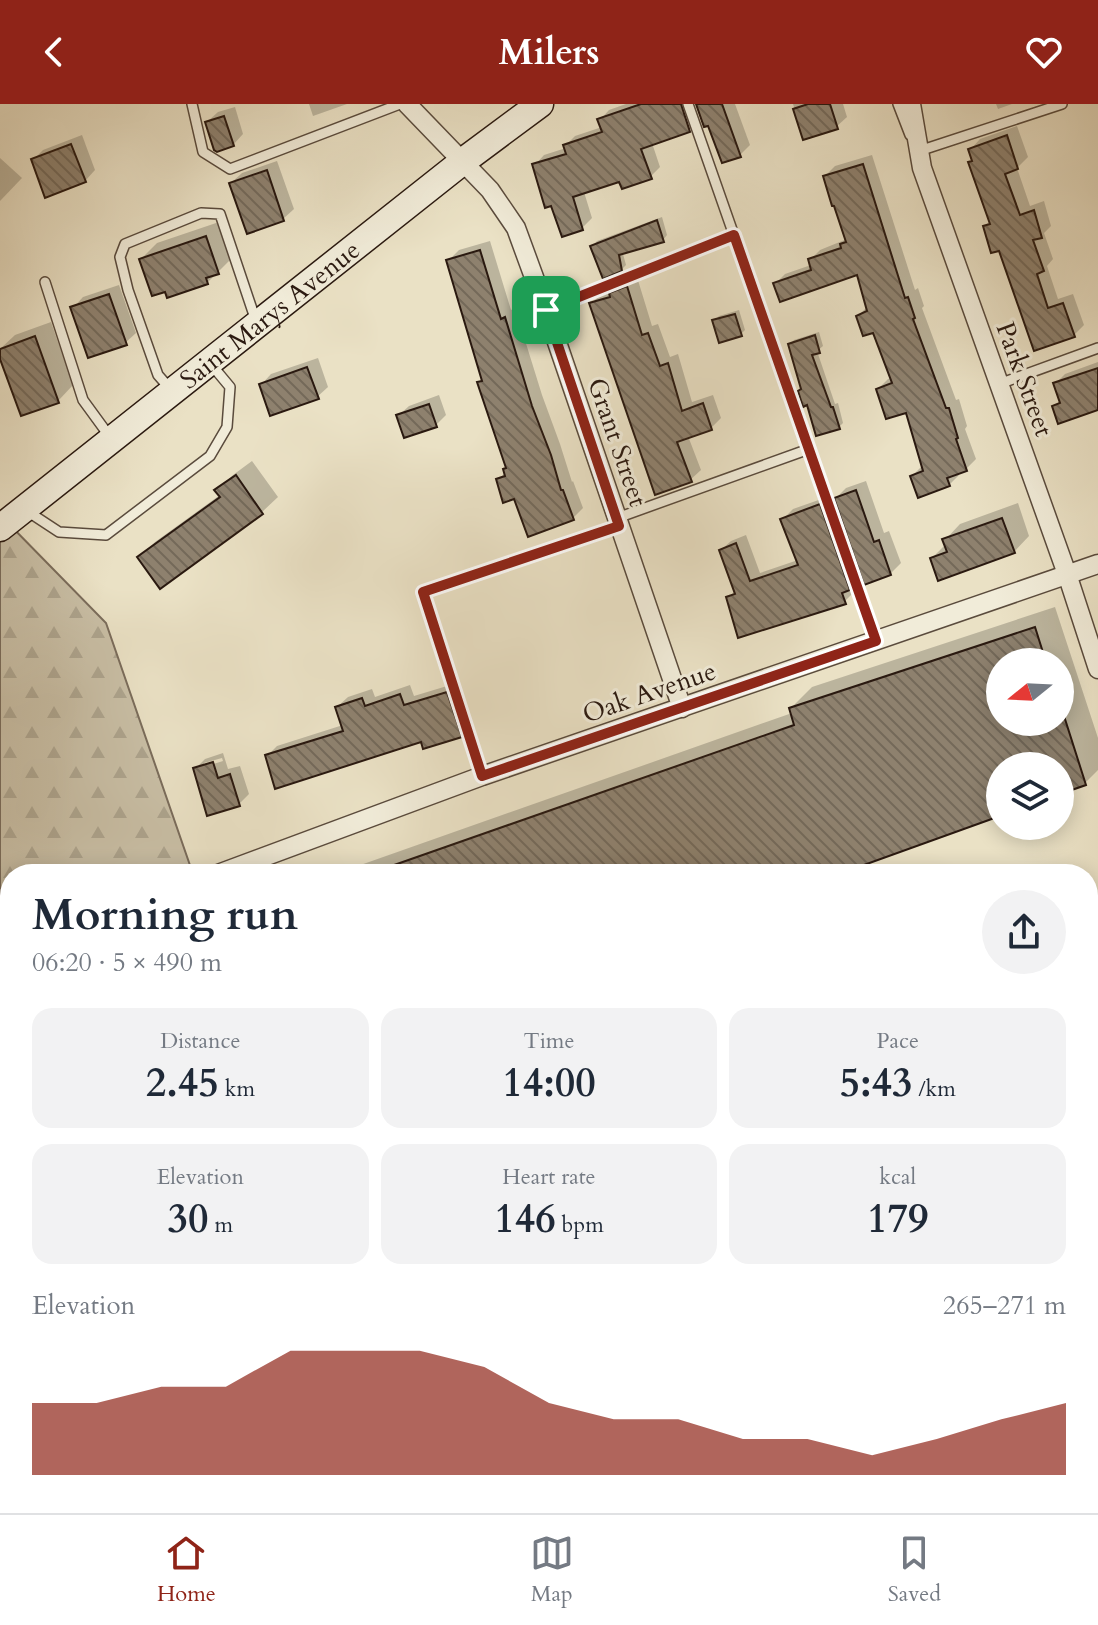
<!DOCTYPE html>
<meta charset="utf-8">
<style>
:root{--surface:#fff;--page:#f2f2f3;--text:#1f2937;--muted:#747a83;--line:#e0e1e3;--accent:#8f2418}
body{margin:0;font-family:Cardo,serif;background:var(--page);color:var(--text);height:100vh;display:flex;flex-direction:column;font-size:30px;white-space:nowrap}
*{box-sizing:border-box;margin:0}
p{font-size:26px;color:var(--muted)}
.icon{flex:none;width:44px;height:44px;fill:none;stroke:currentColor;stroke-width:2;stroke-linecap:round;stroke-linejoin:round}
.map{position:relative;flex:1;overflow:hidden}
.panel{position:absolute;left:0px;top:760px;width:1098px;height:650px;display:flex;flex-direction:column;background:var(--surface);border-radius:32px 32px 0 0;box-shadow:0 4px 20px #0003}
.panel>*{flex:none}
.needle{width:52px;rotate:252deg}
.tools{position:absolute;left:986px;top:544px;display:grid;gap:16px}
.tools a{display:grid;place-items:center;width:88px;height:88px;border-radius:50%;background:var(--surface);box-shadow:0 4px 20px #0003;font-size:40px}
.pin{position:absolute;display:grid;place-items:center;width:68px;height:68px;color:#fff;margin:-34px;border-radius:16px;box-shadow:0 4px 12px #0006}
.round{display:grid;place-items:center;flex:none;width:84px;height:84px;border-radius:42px;background:var(--page)}
.summary{display:flex;align-items:center;justify-content:space-between;height:136px;padding:0 32px}
h1{font-size:44px;font-weight:700;line-height:60px}
.metrics{display:grid;grid-template-columns:repeat(3,1fr);gap:12px;height:136px;padding:8px 32px}
.metrics div{display:grid;align-content:center;border-radius:20px;background:var(--page);text-align:center}
.metrics b{font-size:40px;font-weight:700}
.metrics small{font-size:22px;font-weight:400}
.metrics p{font-size:22px}
.chart{height:224px;padding:16px 32px}
.chart p{display:flex;justify-content:space-between}
.chart svg{width:100%;height:144px;margin-top:8px;fill:var(--accent);opacity:.7}
header{display:flex;justify-content:space-between;align-items:center;height:104px;padding:0 32px;background:var(--accent);color:#fff;font-size:36px;font-weight:700}
.tab-bar{display:flex;justify-content:space-around;align-items:center;height:112px;border-top:2px solid var(--line);background:var(--surface);font-size:22px;color:var(--muted)}
.tab-bar a{display:grid;justify-items:center;gap:4px}
.tab-bar .active{color:var(--accent)}
.map>svg:first-child{display:block}
</style>
<header><svg class="icon" aria-label="back" viewBox="0 0 24 24"><path d="M15 5l-7 7 7 7"/></svg>Milers<svg class="icon" aria-label="heart" viewBox="0 0 24 24"><path d="M12 20l-8-8c-3-5 5-10 8-4 3-6 11-1 8 4z"/></svg></header>
<div class="map">
<svg width="1098" height="1409" viewBox="0 0 1098 1409">
<defs>
<pattern id="forest-firs" width="22" height="20" patternUnits="userSpaceOnUse" patternTransform="scale(2)"><rect width="22" height="20" fill="#c9bfa6"/><path d="M5 1l3.5 6h-7zM16 11l3.5 6h-7z" fill="#ada48e"/></pattern>
<pattern id="building-back-hatch" width="6" height="6" patternUnits="userSpaceOnUse" patternTransform="scale(2)"><rect width="6" height="6" fill="#8e816e"/><path d="M-1 5l2 2M0 0l6 6M5-1l2 2" fill="none" stroke="#746959"/></pattern>
</defs>
<rect width="100%" height="100%" fill="#eae1c5"/>
<filter id="stains"><feTurbulence type="fractalNoise" baseFrequency=".0025" numOctaves="4"/><feColorMatrix values="0 0 0 0 .2 0 0 0 0 .09 0 0 0 0 .02 0 0 0 .5 -.17"/></filter>
<radialGradient id="worn" r=".72"><stop offset=".6" stop-color="#630" stop-opacity="0"/><stop offset="1" stop-color="#630" stop-opacity=".3"/></radialGradient>
<g fill="url(#forest-firs)" stroke="#7a6c5b" stroke-width="2">
<path d="M7 418 106 519 193 770H10V849L0 853V424Z"/>
<path d="M1098 1030V1191L1088 1196V1036Z"/>
<path d="M65 1400H767L766 1409H68Z"/>
</g>
<g fill="#0003" fill-rule="evenodd">
<path d="M309 0H347L313 12Z"/>
<path d="M626 0H693L699 17 689 26 652 39 660 63 650 73 620 75 584 88 592 114 582 124 535 61 544 51 566 44 565 42 575 32 602 23 600 16 609 6Z"/>
<path d="M698 0H735L750 41 740 51 709 19Z"/>
<path d="M793 0H843L847 13 836 23 804 33Z"/>
<path d="M996 0H1012L998 5Z"/>
<path d="M235 3 243 30 233 41 207 18 218 8Z"/>
<path d="M1017 22 1028 53 1017 64 1030 102 1044 97 1051 122 1044 129 1053 155 1047 162 1058 195 1073 190 1084 221 1074 231 1035 244 1000 144 985 122 991 116 970 59 974 55 970 46 980 35Z"/>
<path d="M82 31 95 66 85 77 33 56 43 46Z"/>
<path d="M872 51 915 186 918 184 924 202 922 204 956 296 959 295 967 322 965 325 976 355 966 365 958 368 959 371 949 381 912 372 922 362 907 306 878 285 888 275 892 274 874 226 858 212 868 202 858 169 775 180 785 170 811 161 810 156 820 146 847 135 825 72 835 62Z"/>
<path d="M0 54 22 74 0 97Z"/>
<path d="M277 57 294 105 283 115 231 79 242 69Z"/>
<path d="M662 113 667 131 663 136 624 149 623 150 626 161 621 166 593 142 597 137Z"/>
<path d="M222 117 234 152 207 179 141 155 157 139Z"/>
<path d="M490 137 511 206 515 204 542 291 560 340 572 378 573 377 583 404 573 414 516 393 498 376 506 368 508 363 479 279 483 275 449 156 459 146Z"/>
<path d="M637 173 652 222 658 220 670 253 678 250 692 298 713 291 721 314 711 324 688 332 701 366 690 376 591 200 602 189 615 185 621 179Z"/>
<path d="M119 181 136 229 125 239 73 204 83 193Z"/>
<path d="M739 206 745 226 741 230 714 217 719 212Z"/>
<path d="M51 218 73 281 58 297 0 249V245L15 231Z"/>
<path d="M819 228 823 242 817 247 835 300 838 299 843 319 839 323 803 284 790 240 794 236Z"/>
<path d="M318 254 328 283 317 293 261 281 271 270Z"/>
<path d="M1098 258V304L1054 302 1061 296 1055 280 1065 270Z"/>
<path d="M439 291 446 311 436 321 398 312 409 302Z"/>
<path d="M252 357 278 393 262 408 160 482 140 453 155 438 220 391 217 387 233 371Z"/>
<path d="M866 377 884 429 889 427 901 459 890 470 836 394 846 384Z"/>
<path d="M830 392 859 475 852 482 854 488 844 498 728 494 736 486 721 446 731 437 746 431 760 469 798 456 783 415 793 405Z"/>
<path d="M1018 399 1029 432 1014 448 932 454 946 440 945 436 960 420Z"/>
<path d="M1055 503 1098 634V666L1085 679 1060 688V662H1000V710L833 770H335L792 609 791 604 812 583ZM1000 558H1060V618H1000Z"/>
<path d="M457 579 471 621 460 631 267 652 277 642 343 621 337 603 348 593 372 585 375 593 410 581 414 592Z"/>
<path d="M223 649 228 665 240 662 249 690 238 701 195 665 205 655ZM222 654 223 657 204 663V659Z"/>
<path d="M0 1136 10 1165 0 1175Z"/>
<path d="M0 1204 10 1233V1380L0 1383Z"/>
<path d="M1098 1225V1274L1088 1277V1228Z"/>
<path d="M785 1400H881L884 1409H779L778 1407Z"/>
</g>
<g fill="url(#building-back-hatch)" stroke="#2a1910" stroke-width="2">
<path d="M641 0H681L690 28 641 45 652 75 622 85 619 78 573 93 583 126 562 133 551 102 545 104 532 60 566 50 563 41 602 28 597 15Z"/>
<path d="M696 0H722L741 53 722 59 708 22 704 23Z"/>
<path d="M808 0H830L838 25 803 36 793 5Z"/>
<path d="M224 12 234 42 217 48 214 46 205 18Z"/>
<path d="M1007 31 1018 65 1005 70 1020 111 1034 106 1042 134 1033 136 1044 167 1037 170 1048 204 1063 199 1075 233 1034 247 999 147 991 149 983 122 990 120 968 58 972 57 968 45Z"/>
<path d="M71 40 86 78 45 94 31 55Z"/>
<path d="M863 60 905 194 908 193 915 214 913 215 946 304H949L958 334 956 335 967 367 947 374 950 382 918 394 910 372 923 367 906 309 886 315 876 285 892 279 873 229 863 232 856 212 867 207 857 171 780 198 773 179 811 166 808 155 841 144 840 140 846 138 834 102H832L823 72Z"/>
<path d="M267 66 284 117 247 130 229 79Z"/>
<path d="M657 116 664 138 619 151 622 167 603 175 590 142Z"/>
<path d="M206 132 219 170 206 174 208 180 167 194 165 188 152 192 139 155Z"/>
<path d="M480 146 501 215 505 213 532 302 551 351 561 386H563L574 416 528 433 514 395 503 399 496 375 505 372 503 365 506 364 477 278 482 277 446 156Z"/>
<path d="M627 182 642 231 648 229 660 262 668 259 682 307 703 299 712 326 677 338 692 378 655 391 589 199 610 193 609 189Z"/>
<path d="M109 190 127 241 88 254 70 203Z"/>
<path d="M735 210 742 232 719 239 712 216Z"/>
<path d="M815 231 820 249 812 251 831 303H833L840 325 816 332 807 301 803 303 798 287 801 285 788 240Z"/>
<path d="M35 232 59 299 21 312 0 255V245Z"/>
<path d="M307 263 319 295 270 312 259 280Z"/>
<path d="M1098 264V306L1058 320 1052 302 1060 299 1053 279Z"/>
<path d="M429 300 437 323 404 334 396 311Z"/>
<path d="M236 371 263 410 160 485 137 453 220 393 214 386Z"/>
<path d="M856 386 874 438 879 436 891 471 864 481 834 394Z"/>
<path d="M820 400 850 486 842 489 846 500 738 534 726 493 735 490 719 446 736 439 750 477 798 461 780 415Z"/>
<path d="M1002 414 1015 449 938 477 930 454 947 448 942 435Z"/>
<path d="M1035 523 1046 558H1000V618H1060V613L1064 612 1086 681 1060 690V662H1000V712L839 770H377V767L794 621 789 604Z"/>
<path d="M447 588 462 633 423 645 421 638 275 685 265 651 343 627 335 603 362 594 365 602 400 590 404 601Z"/>
<path d="M213 658 218 674 230 670 240 702 207 712 193 664Z"/>
</g>
<g fill="none" stroke-linecap="round" stroke-linejoin="round">
<g stroke="#5a4b3d" stroke-width="12">
<g id="lane">
<path d="M192 0 203 48 230 65 400 0"/>
<path d="M688 0 876 537"/>
<path d="M898 0 910 31"/>
<path d="M919 47 1062 0"/>
<path d="M45 178 83 296 110 333"/>
<path d="M546 206 734 131"/>
<path d="M999 280 1098 244"/>
<path d="M172 287 158 271 128 186 120 153 125 140 201 109 220 110 256 217"/>
<path d="M27 407 59 428 106 431 210 352 227 323 230 283 210 259"/>
<path d="M617 414 809 345"/>
<path d="M482 672 423 488 619 422"/>
<path d="M1088 1307 1098 1303"/>
<path d="M1073 1400 1076 1409"/>
</g>
</g>
<g stroke="#5a4b3d" stroke-width="21">
<g id="street">
<path d="M407 0 490 86 516 124 546 206 682 604"/>
<path d="M911 0 922 64 1067 470 1098 565"/>
<path d="M218 770 482 672 1098 460"/>
<path d="M0 853 10 849"/>
</g>
</g>
<g stroke="#2a1910" stroke-width="29">
<g id="secondary">
<path id="s1" d="M0 424 462 58 540 0"/>
</g>
</g>
<use href="#lane" stroke="#f1ecd9" stroke-width="9"/>
<use href="#street" stroke="#f1ecd9" stroke-width="18"/>
<use href="#secondary" stroke="#f1ecd9" stroke-width="26"/>
<g stroke="#2a1910" stroke-width="6" stroke-dasharray="14 14" stroke-linecap="butt">
<path d="M1088 1113 1098 1107"/>
<path d="M1088 1132 1098 1126"/>
<path d="M559 1409 575 1400"/>
<path d="M593 1409 609 1400"/>
</g>
</g>
<g fill="none" stroke-linecap="round" stroke-linejoin="round">
<g stroke="#fff" stroke-width="16">
<path id="route" d="M734 131 876 537 482 672 423 488 619 422 546 206Z"/>
</g>
<use href="#route" stroke="#8f2418" stroke-width="10"/>
</g>
<g text-anchor="middle" stroke-width="6" stroke-linejoin="round" paint-order="stroke">
<g font-size="26" fill="#2a1910" stroke="#f1ecd9">
<text dy="9" stroke="none"><textPath href="#s1" startOffset="344">Saint Marys Avenue</textPath></text>
<text transform="translate(1025 275) rotate(70)" y="9">Park Street</text>
<text transform="translate(618 338) rotate(71)" y="9">Grant Street</text>
<text transform="translate(649 588) rotate(-19)" y="9">Oak Avenue</text>
</g>
</g>
<rect width="100%" height="100%" filter="url(#stains)"/>
<rect width="100%" height="100%" fill="url(#worn)"/>
</svg>
<div class="tools">
<a><svg class="needle" viewBox="-14 -14 28 28"><path d="M0-13l5 13h-10z" fill="#e53935"/><path d="M0 13l5-13h-10z" fill="#747a83"/></svg></a>
<a><svg class="icon" aria-label="layers" viewBox="0 0 24 24"><path d="M12 4l9 5-9 5-9-5zM3 14l9 5 9-5"/></svg></a>
</div>
<div class="pin" style="left:546px;top:206px;background:#1e9e55"><svg class="icon" aria-label="arrive" viewBox="0 0 24 24"><path d="M6 21V4h12l-3 4 3 4H6"/></svg></div>
<section class="panel">
<div class="summary"><div><h1>Morning run</h1><p>06:20 · 5 × 490 m</p></div><a class="round"><svg class="icon" aria-label="share" viewBox="0 0 24 24"><path d="M12 15V3M7 8l5-5 5 5M5 13v7h14v-7"/></svg></a></div>
<div class="metrics">
<div><p>Distance</p><b>2.45<small> km</small></b></div>
<div><p>Time</p><b>14:00</b></div>
<div><p>Pace</p><b>5:43<small> /km</small></b></div>
</div>
<div class="metrics">
<div><p>Elevation</p><b>30<small> m</small></b></div>
<div><p>Heart rate</p><b>146<small> bpm</small></b></div>
<div><p>kcal</p><b>179</b></div>
</div>
<div class="chart"><p><span>Elevation</span>265–271 m</p>
<svg viewBox="0 0 160 44" preserveAspectRatio="none"><path d="M0 44V22L10 22L20 17L30 17L40 6L50 6L60 6L70 11L80 22L90 27L100 27L110 33L120 33L130 38L140 33L150 27L160 22V44z"/></svg>
</div>
</section>
</div>
<nav class="tab-bar">
<a class="active"><svg class="icon" aria-label="home" viewBox="0 0 24 24"><path d="M3 11l9-7 9 7M6 9v11h12V9"/></svg>Home</a>
<a><svg class="icon" aria-label="map" viewBox="0 0 24 24"><path d="M3 6l6-2 6 2 6-2v14l-6 2-6-2-6 2zM9 4v14M15 6v14"/></svg>Map</a>
<a><svg class="icon" aria-label="saved" viewBox="0 0 24 24"><path d="M7 4h10v16l-5-4-5 4z"/></svg>Saved</a>
</nav>
